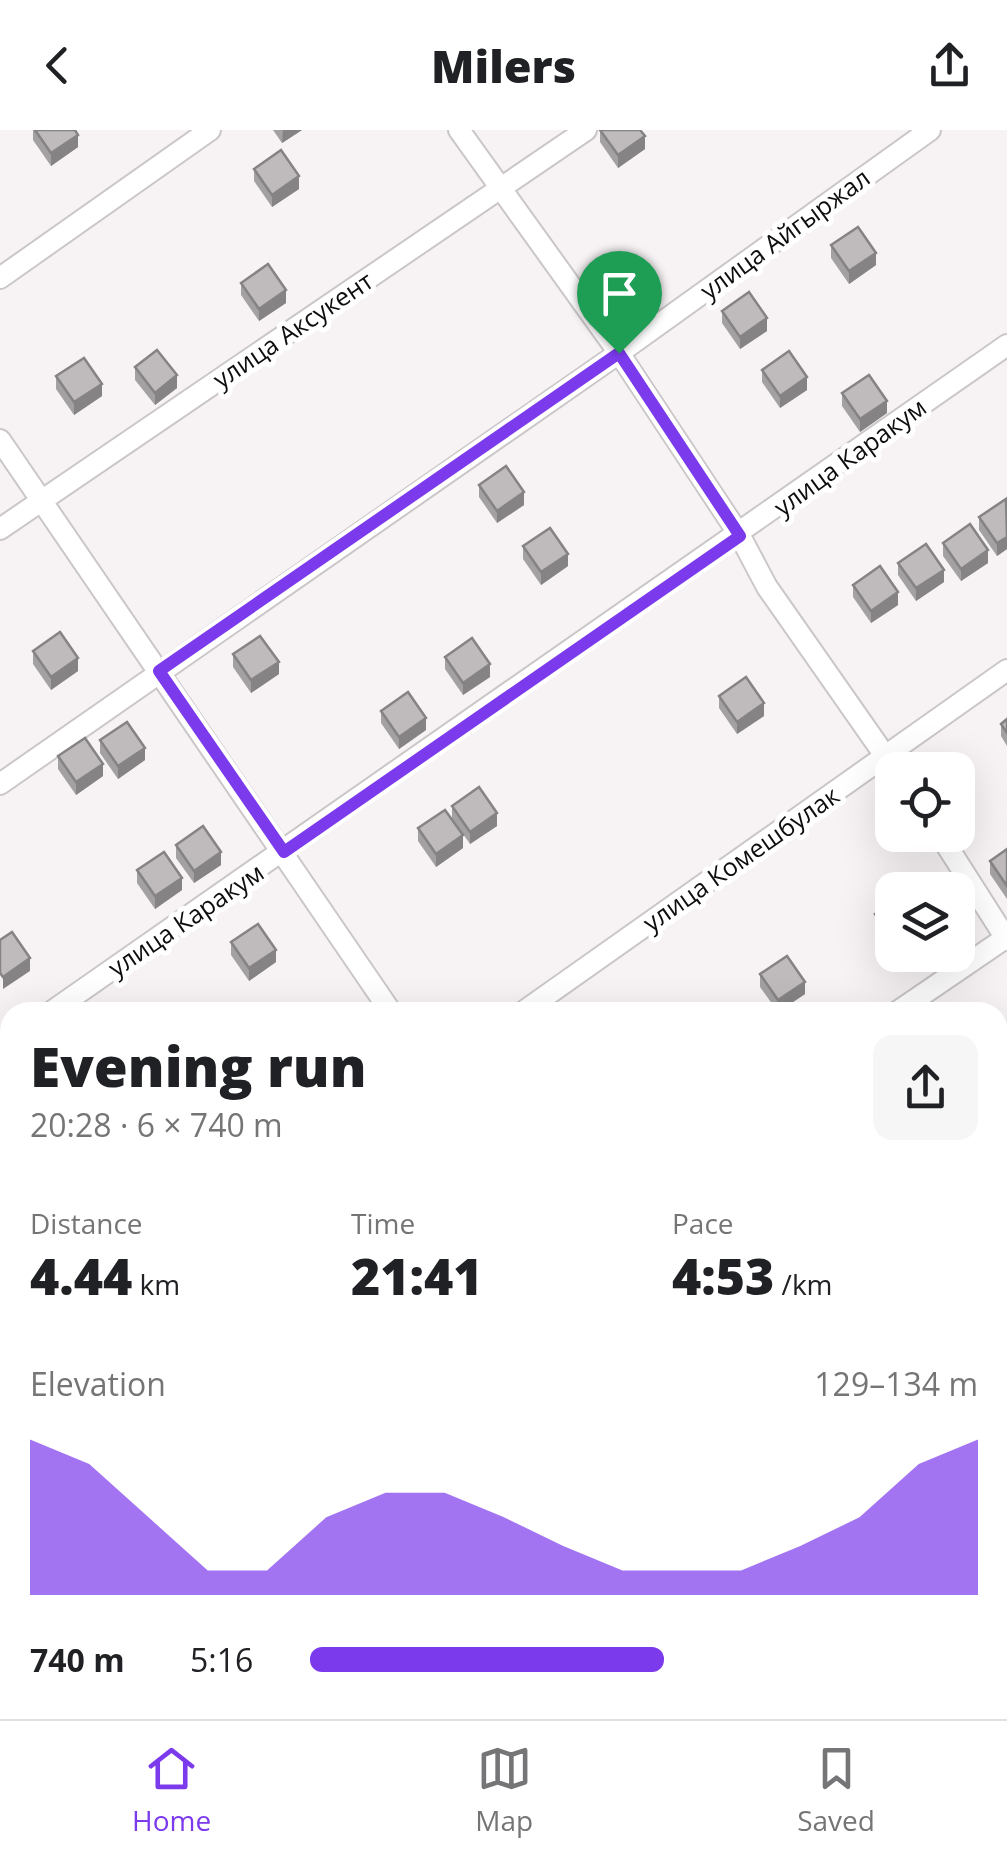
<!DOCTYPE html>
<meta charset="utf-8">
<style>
:root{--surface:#fff;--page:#f6f6f6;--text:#202124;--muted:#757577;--line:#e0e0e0;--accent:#7c3aed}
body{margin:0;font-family:"Open Sans",sans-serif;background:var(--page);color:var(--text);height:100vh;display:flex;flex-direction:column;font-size:38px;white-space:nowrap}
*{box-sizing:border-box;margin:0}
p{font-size:32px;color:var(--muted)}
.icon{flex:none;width:55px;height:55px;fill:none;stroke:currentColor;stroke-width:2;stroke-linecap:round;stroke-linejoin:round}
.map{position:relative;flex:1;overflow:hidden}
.sheet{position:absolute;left:0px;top:872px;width:1008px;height:718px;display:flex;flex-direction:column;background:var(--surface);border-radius:30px 30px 0 0;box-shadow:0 10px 40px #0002}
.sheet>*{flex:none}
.fabs{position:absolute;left:875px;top:622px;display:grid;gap:20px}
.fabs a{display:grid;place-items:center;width:100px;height:100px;border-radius:20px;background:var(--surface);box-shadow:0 10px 40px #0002;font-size:50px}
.pin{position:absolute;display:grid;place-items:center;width:85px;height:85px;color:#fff;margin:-102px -42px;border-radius:50% 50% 50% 0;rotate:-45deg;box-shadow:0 0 10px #0007}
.pin .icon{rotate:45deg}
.round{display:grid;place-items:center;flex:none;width:105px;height:105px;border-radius:20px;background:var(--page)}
.headline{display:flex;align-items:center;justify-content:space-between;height:170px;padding:0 30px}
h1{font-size:55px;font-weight:800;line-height:75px}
.metrics{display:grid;grid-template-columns:repeat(3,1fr);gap:15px;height:170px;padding:10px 30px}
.metrics div{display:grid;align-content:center}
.metrics b{font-size:50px;font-weight:800}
.metrics small{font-size:28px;font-weight:400}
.metrics p{font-size:28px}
.chart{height:280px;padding:20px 30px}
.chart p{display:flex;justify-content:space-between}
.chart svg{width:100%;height:180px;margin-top:10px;fill:var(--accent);opacity:.7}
ul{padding:0 30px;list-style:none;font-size:32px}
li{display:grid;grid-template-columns:160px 120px 1fr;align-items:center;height:75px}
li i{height:25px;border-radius:12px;background:var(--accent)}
header{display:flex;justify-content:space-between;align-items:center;height:130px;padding:0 30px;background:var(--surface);font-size:45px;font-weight:800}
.tab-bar{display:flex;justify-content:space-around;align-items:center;height:140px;border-top:2px solid var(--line);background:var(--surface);font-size:28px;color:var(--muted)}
.tab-bar a{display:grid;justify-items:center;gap:5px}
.tab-bar .on{color:var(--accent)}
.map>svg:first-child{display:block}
</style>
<header><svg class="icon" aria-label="back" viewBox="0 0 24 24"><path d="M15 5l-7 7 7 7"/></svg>Milers<svg class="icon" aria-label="share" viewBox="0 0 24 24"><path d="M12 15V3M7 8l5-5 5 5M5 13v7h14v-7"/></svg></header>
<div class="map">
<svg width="1007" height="1589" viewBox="0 0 1007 1589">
<rect width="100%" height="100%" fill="#f7f3f5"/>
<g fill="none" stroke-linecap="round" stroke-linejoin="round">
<g stroke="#cbc7c8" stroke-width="24">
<g id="minor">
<path d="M459 0 619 223 740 406 767 457 895 640"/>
<path d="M0 148 210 0"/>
<path d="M0 310 391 882"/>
<path d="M0 399 586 0"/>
<path d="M0 654 619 223 930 0"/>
<path d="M940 705 1007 810"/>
<path d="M51 882 1007 215"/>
<path d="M523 882 1007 540"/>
<path d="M897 882 1007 807"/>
<path d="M0 918 10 911"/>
<path d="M998 1074 1007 1067"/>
<path d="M0 1249 10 1242"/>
<path d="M0 1284 10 1298"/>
<path d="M998 1331 1007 1325"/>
<path d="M0 1504 10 1497"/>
<path d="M204 1580 210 1589"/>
<path d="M873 1580 880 1589"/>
<path d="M250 1589 263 1580"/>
<path d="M622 1589 635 1580"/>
</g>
</g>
<use href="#minor" stroke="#fff" stroke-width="20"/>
</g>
<g fill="#a4a1a3">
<path d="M33 0H75L78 17 51 36 33 10Z"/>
<path d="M273 0H302L282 13Z"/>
<path d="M600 0 645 19 618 38 600 12Z"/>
<path d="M254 39 299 59 272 77 254 51Z"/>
<path d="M831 115 876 135 849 154 831 128Z"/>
<path d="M241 153 286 173 259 191 241 165Z"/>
<path d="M722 181 767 201 740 219 722 193Z"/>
<path d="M135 237 177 258 155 275 135 250Z"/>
<path d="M762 240 807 260 780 278 762 252Z"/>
<path d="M56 246 102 266 74 285 56 259Z"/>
<path d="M842 263 887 283 860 302 842 276Z"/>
<path d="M479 355 524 375 497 393 479 367Z"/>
<path d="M1007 370V419L997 426 979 400V387Z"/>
<path d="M943 413 988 433 961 451 943 426Z"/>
<path d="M523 416 568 436 541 455 523 429Z"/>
<path d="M898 433 944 452 916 471 898 445Z"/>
<path d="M853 455 898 475 871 493 853 467Z"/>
<path d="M33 521 78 541 51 560 33 534Z"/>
<path d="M233 524 279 544 251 563 233 537Z"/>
<path d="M445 527 490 547 463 565 445 539Z"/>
<path d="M719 566 764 586 737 604 719 578Z"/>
<path d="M381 581 426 600 399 619 381 593Z"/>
<path d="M1007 589V616L1001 606V594Z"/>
<path d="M100 610 145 630 118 649 100 623Z"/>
<path d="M58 626 103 646 76 665 58 639Z"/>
<path d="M452 676 497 696 470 714 452 688Z"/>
<path d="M418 698 463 718 436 737 418 711Z"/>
<path d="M176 715 221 735 194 753 176 728Z"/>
<path d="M1007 719V769L990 744V731Z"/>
<path d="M137 740 182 760 155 779 137 753Z"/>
<path d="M892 772V821L875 796V784Z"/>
<path d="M231 812 276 832 249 851 231 825Z"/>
<path d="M760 844 805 864 778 882 760 857Z"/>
<path d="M1007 1136 1002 1191 998 1184V1143Z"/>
<path d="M319 1580H364V1588L325 1589Z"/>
</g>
<g fill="#868384">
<path d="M283 0H302L282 13Z"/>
<path d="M78 5V17L51 36V23Z"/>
<path d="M645 6V19L618 38V25Z"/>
<path d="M299 46V59L272 77V65Z"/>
<path d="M876 123V135L849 154V141Z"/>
<path d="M286 160V173L259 191V179Z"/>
<path d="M767 188V201L740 219V207Z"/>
<path d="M177 245V258L155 275V263Z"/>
<path d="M807 247V260L780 278V266Z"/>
<path d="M102 254V266L74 285V272Z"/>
<path d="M887 271V283L860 302V289Z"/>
<path d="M524 362V375L497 393V381Z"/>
<path d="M1007 407V419L997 426V413Z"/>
<path d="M988 420V433L961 451V439Z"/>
<path d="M568 424V436L541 455V442Z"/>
<path d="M944 440V452L916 471V458Z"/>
<path d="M898 462V475L871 493V481Z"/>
<path d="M78 528V541L51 560V547Z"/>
<path d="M279 532V544L251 563V550Z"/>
<path d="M490 534V547L463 565V553Z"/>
<path d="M764 573V586L737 604V592Z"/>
<path d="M426 588V600L399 619V607Z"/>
<path d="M145 618V630L118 649V636Z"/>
<path d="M103 634V646L76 665V652Z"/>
<path d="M497 683V696L470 714V702Z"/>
<path d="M463 705V718L436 737V724Z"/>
<path d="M221 722V735L194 753V741Z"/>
<path d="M182 748V760L155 779V766Z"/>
<path d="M276 820V832L249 851V838Z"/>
<path d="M30 828V841L3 859V847Z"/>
<path d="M805 852V864L778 882V870Z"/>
<path d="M1007 1018V1031L998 1037V1024Z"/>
<path d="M1007 1174V1187L1002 1191V1178Z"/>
<path d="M1007 1518V1530L998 1537V1524Z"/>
<path d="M358 1580H364V1588L345 1589Z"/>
</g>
<g fill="#bfbbbd" stroke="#868384" stroke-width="2.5">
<path d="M35 0H75L78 5 51 23Z"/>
<path d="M600 0H640L645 6 618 25Z"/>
<path d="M281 20 299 46 272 65 254 39Z"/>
<path d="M858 97 876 123 849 141 831 115Z"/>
<path d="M268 134 286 160 259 179 241 153Z"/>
<path d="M749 162 767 188 740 207 722 181Z"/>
<path d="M157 220 177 245 155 263 135 237Z"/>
<path d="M789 221 807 247 780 266 762 240Z"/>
<path d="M84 228 102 254 74 272 56 246Z"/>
<path d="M869 245 887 271 860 289 842 263Z"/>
<path d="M506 336 524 362 497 381 479 355Z"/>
<path d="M1006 369 1007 407 997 413 979 387Z"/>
<path d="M970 394 988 420 961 439 943 413Z"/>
<path d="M550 398 568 424 541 442 523 416Z"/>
<path d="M926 414 944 440 916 458 898 433Z"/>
<path d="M880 436 898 462 871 481 853 455Z"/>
<path d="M60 502 78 528 51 547 33 521Z"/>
<path d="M260 506 279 532 251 550 233 524Z"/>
<path d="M472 508 490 534 463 553 445 527Z"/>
<path d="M746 547 764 573 737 592 719 566Z"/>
<path d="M408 562 426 588 399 607 381 581Z"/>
<path d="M1007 589V603L1001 594Z"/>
<path d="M127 592 145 618 118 636 100 610Z"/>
<path d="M85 608 103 634 76 652 58 626Z"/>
<path d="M479 657 497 683 470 702 452 676Z"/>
<path d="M445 680 463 705 436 724 418 698Z"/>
<path d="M203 696 221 722 194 741 176 715Z"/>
<path d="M1007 719V756L990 731Z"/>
<path d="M164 722 182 748 155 766 137 740Z"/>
<path d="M892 772V809L875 784Z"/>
<path d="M258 794 276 820 249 838 231 812Z"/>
<path d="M12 802 30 828 3 847 0 843V810Z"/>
<path d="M787 826 805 852 778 870 760 844Z"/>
<path d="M1007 980V1018L998 1024V986Z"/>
<path d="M1007 1136V1174L1002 1178 998 1172V1143Z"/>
<path d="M998 1489 1007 1503V1518L998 1524Z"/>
<path d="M328 1580H358L345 1589H334Z"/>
<path d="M732 1580H757L763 1589H723L722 1587Z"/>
</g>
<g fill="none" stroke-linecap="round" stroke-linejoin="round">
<g stroke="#fff" stroke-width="20">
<path id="route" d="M619 223 740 406 284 722 159 541Z"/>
</g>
<use href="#route" stroke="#7c3aed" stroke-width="12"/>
</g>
<g text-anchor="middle" stroke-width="10" stroke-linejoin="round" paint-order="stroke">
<g font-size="25" fill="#0e0d0d" stroke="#fff">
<text transform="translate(785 104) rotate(-36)" y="9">улица Айгыржал</text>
<text transform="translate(293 200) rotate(-34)" y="9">улица Аксукент</text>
<text transform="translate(850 327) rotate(-36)" y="9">улица Каракум</text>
<text transform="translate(741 729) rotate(-35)" y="9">улица Комешбулак</text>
<text transform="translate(186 790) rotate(-34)" y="9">улица Каракум</text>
</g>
</g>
</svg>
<div class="fabs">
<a><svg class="icon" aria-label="locate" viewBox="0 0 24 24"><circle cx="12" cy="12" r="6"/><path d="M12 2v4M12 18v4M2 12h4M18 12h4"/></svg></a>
<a><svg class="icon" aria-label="layers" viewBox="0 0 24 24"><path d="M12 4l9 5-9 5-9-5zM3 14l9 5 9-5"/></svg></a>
</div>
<div class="pin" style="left:619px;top:223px;background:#1e9e55"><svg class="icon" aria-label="arrive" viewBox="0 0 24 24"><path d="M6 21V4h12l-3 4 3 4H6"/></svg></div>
<section class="sheet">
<div class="headline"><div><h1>Evening run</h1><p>20:28 · 6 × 740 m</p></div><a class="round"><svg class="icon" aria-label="share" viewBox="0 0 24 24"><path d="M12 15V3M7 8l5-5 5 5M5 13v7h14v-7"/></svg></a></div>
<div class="metrics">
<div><p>Distance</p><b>4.44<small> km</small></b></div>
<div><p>Time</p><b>21:41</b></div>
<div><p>Pace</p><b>4:53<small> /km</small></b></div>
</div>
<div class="chart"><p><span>Elevation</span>129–134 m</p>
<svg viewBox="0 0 160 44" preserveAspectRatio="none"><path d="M0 44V6L10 12L20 25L30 38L40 38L50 25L60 19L70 19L80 25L90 32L100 38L110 38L120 38L130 32L140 25L150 12L160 6V44z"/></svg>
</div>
<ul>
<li><b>740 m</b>5:16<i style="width:53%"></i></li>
</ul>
</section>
</div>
<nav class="tab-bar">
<a class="on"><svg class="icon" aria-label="home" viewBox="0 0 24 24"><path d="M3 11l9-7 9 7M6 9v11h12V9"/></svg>Home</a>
<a><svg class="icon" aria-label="map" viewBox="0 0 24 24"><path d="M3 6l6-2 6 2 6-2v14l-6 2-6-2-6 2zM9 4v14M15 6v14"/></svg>Map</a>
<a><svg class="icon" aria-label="saved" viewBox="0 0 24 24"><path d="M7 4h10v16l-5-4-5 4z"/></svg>Saved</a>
</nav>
